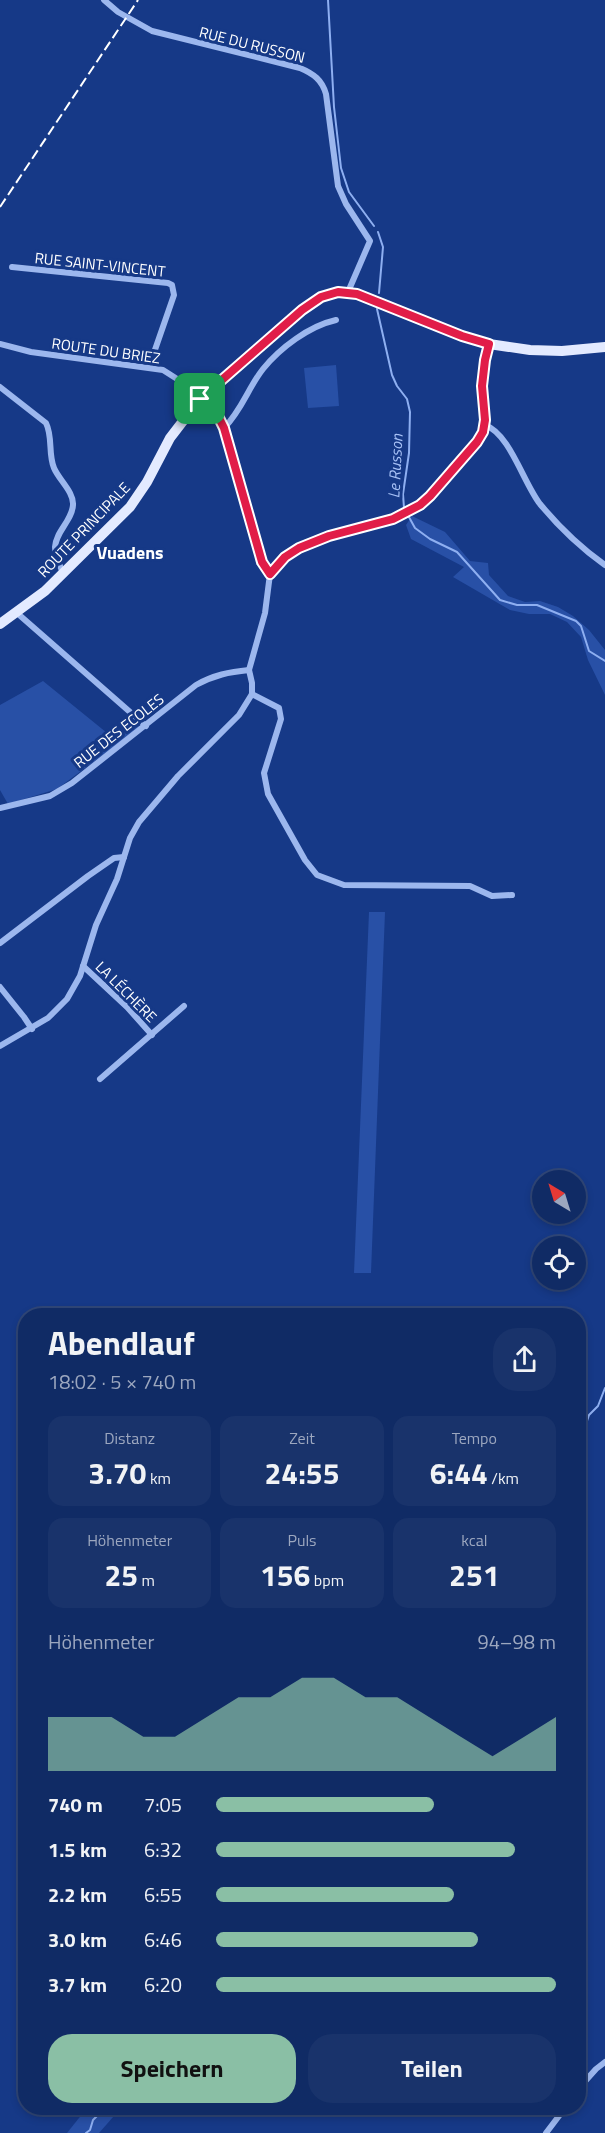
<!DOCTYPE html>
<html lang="de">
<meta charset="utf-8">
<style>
:root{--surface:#102b65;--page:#19336b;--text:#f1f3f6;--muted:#9ca7bf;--line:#304779;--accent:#8abfa5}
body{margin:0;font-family:"Titillium Web",sans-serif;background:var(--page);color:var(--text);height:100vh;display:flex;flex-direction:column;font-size:22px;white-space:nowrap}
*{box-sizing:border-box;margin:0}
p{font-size:20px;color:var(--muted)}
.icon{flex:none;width:33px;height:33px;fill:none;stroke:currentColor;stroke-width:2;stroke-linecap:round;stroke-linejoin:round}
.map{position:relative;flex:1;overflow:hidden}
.details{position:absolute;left:18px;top:1308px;width:568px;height:807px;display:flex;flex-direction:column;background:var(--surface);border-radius:24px;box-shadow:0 3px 9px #0003,0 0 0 2px var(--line)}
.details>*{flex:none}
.needle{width:39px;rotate:322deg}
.fabs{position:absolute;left:532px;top:1170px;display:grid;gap:12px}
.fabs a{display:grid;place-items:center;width:54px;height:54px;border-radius:50%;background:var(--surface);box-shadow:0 3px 9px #0003,0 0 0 2px var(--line);font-size:30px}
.pin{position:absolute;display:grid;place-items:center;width:51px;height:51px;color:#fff;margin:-26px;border-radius:12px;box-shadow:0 3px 9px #0006}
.round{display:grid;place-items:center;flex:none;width:63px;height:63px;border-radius:24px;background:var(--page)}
.head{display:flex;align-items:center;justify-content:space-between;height:102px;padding:0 30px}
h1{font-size:33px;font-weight:700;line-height:45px}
.stats{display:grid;grid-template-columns:repeat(3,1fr);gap:9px;height:102px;padding:6px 30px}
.stats div{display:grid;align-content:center;border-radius:15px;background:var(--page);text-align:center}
.stats b{font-size:30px;font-weight:700}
.stats small{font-size:16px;font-weight:400}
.stats p{font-size:16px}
.chart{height:168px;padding:12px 30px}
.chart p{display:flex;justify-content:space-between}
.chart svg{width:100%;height:108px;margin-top:6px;fill:var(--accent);opacity:.7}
.button{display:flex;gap:12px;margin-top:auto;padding:12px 30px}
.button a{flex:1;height:69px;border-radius:24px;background:var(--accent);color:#111;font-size:24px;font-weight:700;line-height:69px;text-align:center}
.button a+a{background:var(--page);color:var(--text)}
ul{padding:0 30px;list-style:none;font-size:20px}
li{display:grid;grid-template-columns:96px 72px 1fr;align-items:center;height:45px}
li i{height:15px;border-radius:8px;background:var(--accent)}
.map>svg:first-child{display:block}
</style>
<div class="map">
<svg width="605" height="2133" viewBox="0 0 605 2133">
<rect width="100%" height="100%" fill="#163987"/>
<g fill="#2850a6">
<path d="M336 365 339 406 308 408 304 368Z"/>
<path d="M412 516 445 532 470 561 488 563 489 575 508 596 525 602 540 601 558 607 573 616 589 630 605 650V695L588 660 581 637 567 622 550 614H529L510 610 453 577 464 567 411 539 406 525Z"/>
<path d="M43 681 112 737 132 718 140 727 57 789 8 804 0 790V705Z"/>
<path d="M369 912H385L371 1273H354Z"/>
<path d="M87 2108H121L99 2133H67Z"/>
</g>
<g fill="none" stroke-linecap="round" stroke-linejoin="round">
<g stroke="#8eaff1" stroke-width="2">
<path d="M328 0 334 107 341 168 349 192 374 226"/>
<path d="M378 232 383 247 379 293"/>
<path d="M377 309 392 375 397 386 407 399 410 412 409 453 403 494 404 508 415 528 430 539 457 552 500 600 517 605H537L576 621 581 626 589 651 605 661"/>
<path d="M579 1450 587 1440 586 1424 589 1415 598 1406 605 1388"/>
<path d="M86 2133 90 2130 93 2120 105 2108"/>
</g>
<g stroke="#9cb7ee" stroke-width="6">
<path d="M104 0 118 12 152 31 300 68C314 74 322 80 326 94L338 186 346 204 370 241 348 292"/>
<path d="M12 267 168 283 172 285 174 295 149 367"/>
<path d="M0 344 31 352 163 370 185 384 218 416 224 428 262 562 270 574"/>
<path d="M0 387 46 423C53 437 48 454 54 468 59 480 74 492 73 505 72 521 56 531 55 547 55 556 60 566 63 573"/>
<path d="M485 425C510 434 523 482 540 504 559 527 581 548 605 565"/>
<path d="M224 428C242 410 248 388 263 369 280 348 309 326 336 320"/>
<path d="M17 613 146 726"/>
<path d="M252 694 279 708 281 719 264 773 268 794 305 860 317 875 344 885 470 886 492 896 512 895"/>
<path d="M0 808 50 796 72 783 196 685C214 675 229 672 249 670"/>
<path d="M0 943 88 876 114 858 124 857"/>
<path d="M83 966 127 1007 152 1035"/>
<path d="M0 987 24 1017 32 1029"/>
<path d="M0 1046 48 1018 67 999 80 976 96 925 117 879 130 838 139 822 178 776 239 715 252 694V683L249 670 265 613 270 574 276 565 285 557 312 542 393 519 420 505 477 442C491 422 480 408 482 386 483 372 485 358 489 344"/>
<path d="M100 1079 184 1006"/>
<path d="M579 2088 596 2069 605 2062"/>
<path d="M546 2133 565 2108"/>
</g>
<path stroke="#e3eaff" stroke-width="10" d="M0 624 45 591 130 507 147 482 170 438 200 399 302 310 321 297 338 292 357 294 462 336 489 344 530 350 562 351 605 347"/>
<path stroke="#fff" stroke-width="2" stroke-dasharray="10 4.5" stroke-linecap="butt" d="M0 207 138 0"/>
</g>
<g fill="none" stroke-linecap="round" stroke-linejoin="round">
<g stroke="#fff" stroke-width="12">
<path id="route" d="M338 292 357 294 462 336 489 344 485 360 482 386 485 420 483 432 477 442 430 496 420 505 393 519 329 536 299 548 285 557 270 574 262 562 224 428 218 416 200 399 302 310 321 297Z"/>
</g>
<use href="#route" stroke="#e11d48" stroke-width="8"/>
</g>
<g text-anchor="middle" stroke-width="6" stroke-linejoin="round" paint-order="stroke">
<g font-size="15" fill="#fff" stroke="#163987">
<text transform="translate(252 45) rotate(14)" y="5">RUE DU RUSSON</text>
<text transform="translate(100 265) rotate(6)" y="5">RUE SAINT-VINCENT</text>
<text transform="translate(106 351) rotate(8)" y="5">ROUTE DU BRIEZ</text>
<text transform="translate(84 530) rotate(-46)" y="5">ROUTE PRINCIPALE</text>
<text transform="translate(119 731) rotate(-38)" y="5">RUE DES ECOLES</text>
<text transform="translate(126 992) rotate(45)" y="5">LA LÉCHÈRE</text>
</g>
<g font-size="16" font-style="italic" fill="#a7c1f6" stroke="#163987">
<text transform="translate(395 466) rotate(-87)" y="6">Le Russon</text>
</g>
<g font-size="18" font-weight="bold" fill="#fff" stroke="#163987">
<text x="130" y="559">Vuadens</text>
</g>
</g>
</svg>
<div class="fabs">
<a><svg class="needle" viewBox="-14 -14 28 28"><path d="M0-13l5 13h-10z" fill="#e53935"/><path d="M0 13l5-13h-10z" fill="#9ca7bf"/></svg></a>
<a><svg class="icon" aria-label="locate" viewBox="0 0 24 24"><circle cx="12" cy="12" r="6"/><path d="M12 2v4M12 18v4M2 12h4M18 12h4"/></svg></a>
</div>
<div class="pin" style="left:200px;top:399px;background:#1e9e55"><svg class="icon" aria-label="arrive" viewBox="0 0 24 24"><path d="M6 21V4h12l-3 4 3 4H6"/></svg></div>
<section class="details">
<div class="head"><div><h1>Abendlauf</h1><p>18:02 · 5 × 740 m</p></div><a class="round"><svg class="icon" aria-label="share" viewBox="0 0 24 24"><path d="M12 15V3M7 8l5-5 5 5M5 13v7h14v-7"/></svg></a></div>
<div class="stats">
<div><p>Distanz</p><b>3.70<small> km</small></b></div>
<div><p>Zeit</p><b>24:55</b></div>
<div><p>Tempo</p><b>6:44<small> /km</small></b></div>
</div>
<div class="stats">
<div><p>Höhenmeter</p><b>25<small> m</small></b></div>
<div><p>Puls</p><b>156<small> bpm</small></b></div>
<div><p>kcal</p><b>251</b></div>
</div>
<div class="chart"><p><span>Höhenmeter</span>94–98 m</p>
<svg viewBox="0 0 160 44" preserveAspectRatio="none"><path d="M0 44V22L10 22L20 22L30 30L40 30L50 22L60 14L70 14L80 6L90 6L100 14L110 14L120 22L130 30L140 38L150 30L160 22V44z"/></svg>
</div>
<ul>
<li><b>740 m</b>7:05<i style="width:64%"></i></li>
<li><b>1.5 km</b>6:32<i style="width:88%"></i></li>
<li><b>2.2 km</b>6:55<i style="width:70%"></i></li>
<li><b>3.0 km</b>6:46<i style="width:77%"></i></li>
<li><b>3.7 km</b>6:20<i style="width:100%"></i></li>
</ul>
<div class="button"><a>Speichern</a><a>Teilen</a></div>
</section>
</div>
